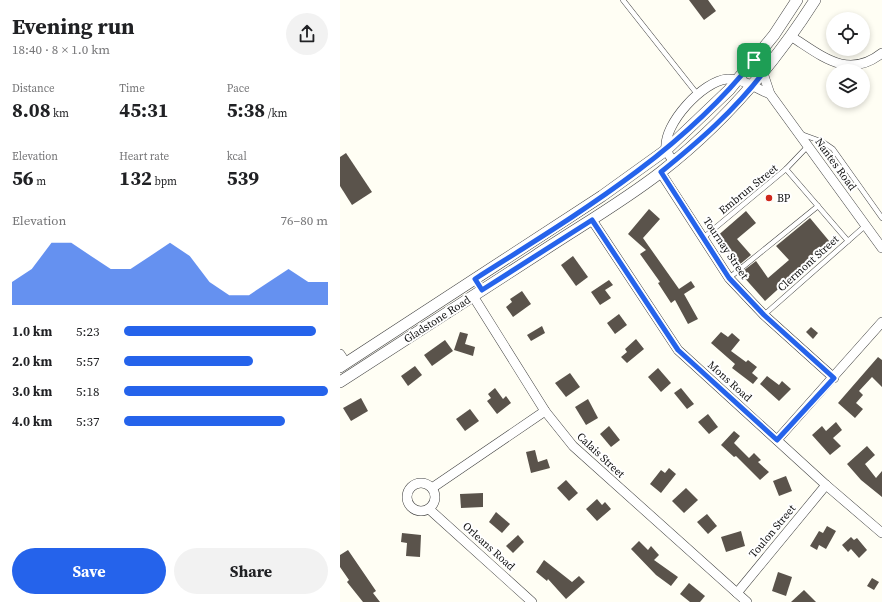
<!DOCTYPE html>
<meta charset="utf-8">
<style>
:root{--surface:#fff;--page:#f2f2f2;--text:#202124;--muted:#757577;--accent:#2563eb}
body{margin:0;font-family:"Source Serif 4",serif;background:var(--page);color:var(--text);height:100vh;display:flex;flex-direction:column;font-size:15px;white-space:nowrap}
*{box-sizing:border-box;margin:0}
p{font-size:13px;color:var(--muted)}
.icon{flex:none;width:22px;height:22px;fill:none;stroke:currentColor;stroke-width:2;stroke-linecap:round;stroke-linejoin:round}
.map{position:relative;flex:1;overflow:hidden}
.details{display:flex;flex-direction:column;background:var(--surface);width:340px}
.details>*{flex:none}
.fabs{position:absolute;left:486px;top:12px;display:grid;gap:8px}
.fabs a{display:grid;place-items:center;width:44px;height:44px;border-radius:50%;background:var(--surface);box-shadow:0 2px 6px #0003;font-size:20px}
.pin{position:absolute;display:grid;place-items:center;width:34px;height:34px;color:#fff;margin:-17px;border-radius:8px;box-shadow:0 2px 6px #0006}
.round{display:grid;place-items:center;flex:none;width:42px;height:42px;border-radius:21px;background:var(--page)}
.head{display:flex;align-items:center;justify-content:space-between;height:68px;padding:0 12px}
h1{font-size:22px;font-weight:700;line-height:30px}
.stats{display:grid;grid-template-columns:repeat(3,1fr);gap:6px;height:68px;padding:4px 12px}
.stats div{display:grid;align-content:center}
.stats b{font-size:20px;font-weight:700}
.stats small{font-size:11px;font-weight:400}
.stats p{font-size:11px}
.chart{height:112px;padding:8px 12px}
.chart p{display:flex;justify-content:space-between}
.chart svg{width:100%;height:72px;margin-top:4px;fill:var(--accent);opacity:.7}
.action{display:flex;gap:8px;margin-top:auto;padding:8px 12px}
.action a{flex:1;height:46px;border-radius:24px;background:var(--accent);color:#fff;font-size:16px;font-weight:700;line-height:46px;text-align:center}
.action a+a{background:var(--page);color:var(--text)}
ul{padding:0 12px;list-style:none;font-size:13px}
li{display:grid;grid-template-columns:64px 48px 1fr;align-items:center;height:30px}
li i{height:10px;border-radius:5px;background:var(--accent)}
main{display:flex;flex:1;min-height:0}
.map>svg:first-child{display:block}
</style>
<main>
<section class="details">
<div class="head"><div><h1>Evening run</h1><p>18:40 · 8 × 1.0 km</p></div><a class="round"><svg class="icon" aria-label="share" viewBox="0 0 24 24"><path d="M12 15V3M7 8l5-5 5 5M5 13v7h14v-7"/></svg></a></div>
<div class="stats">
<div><p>Distance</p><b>8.08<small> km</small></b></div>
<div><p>Time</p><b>45:31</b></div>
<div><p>Pace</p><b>5:38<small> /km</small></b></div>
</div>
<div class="stats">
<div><p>Elevation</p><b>56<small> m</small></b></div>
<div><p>Heart rate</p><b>132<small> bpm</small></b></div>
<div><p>kcal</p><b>539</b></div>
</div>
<div class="chart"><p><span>Elevation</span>76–80 m</p>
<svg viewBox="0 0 160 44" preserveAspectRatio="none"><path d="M0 44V30L10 22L20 6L30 6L40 14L50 22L60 22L70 14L80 6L90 14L100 30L110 38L120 38L130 30L140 22L150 30L160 30V44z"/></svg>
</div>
<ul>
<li><b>1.0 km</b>5:23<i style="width:94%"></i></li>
<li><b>2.0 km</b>5:57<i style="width:63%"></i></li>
<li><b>3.0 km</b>5:18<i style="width:100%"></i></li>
<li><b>4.0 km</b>5:37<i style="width:79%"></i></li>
</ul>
<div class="action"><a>Save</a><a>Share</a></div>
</section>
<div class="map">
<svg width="542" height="602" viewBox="0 0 542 602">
<rect width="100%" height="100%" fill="#fffef4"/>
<g fill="#5a534b">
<path d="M349 0H368L376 11 364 20Z"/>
<path d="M6 153 32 192 12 205 0 186V157Z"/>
<path d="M309 209 320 219 303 238 339 289 351 281 355 287 344 294 358 319 348 324 335 300 331 303 318 283 320 282 300 254 306 250 288 234Z"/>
<path d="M406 211 416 223 397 239 411 255 399 265 375 238Z"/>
<path d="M470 218 490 242 425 301 402 275 405 273 403 271 416 261 428 278 449 260 436 246Z"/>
<path d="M233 256 248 277 236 286 221 265Z"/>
<path d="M269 280 273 285 265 290 271 298 260 305 251 292Z"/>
<path d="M182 291 191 304 173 317 166 307 172 302 170 299Z"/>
<path d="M279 314 287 325 275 334 267 323Z"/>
<path d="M202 326 205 333 191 341 187 335Z"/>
<path d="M471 327 478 333 473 339 466 332Z"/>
<path d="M120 332 128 334 125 344 135 347 133 356 114 350Z"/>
<path d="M381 332 388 337 392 333 400 340 391 351 406 362 408 360 417 367 412 373 418 378 413 384 392 368 395 364 371 343Z"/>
<path d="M296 339 304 349 287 363 281 357 287 352 285 349Z"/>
<path d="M105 340 113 351 92 366 84 355Z"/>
<path d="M538 357 542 360V387L532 377 519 391 523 395 516 403 523 409 515 418 498 403Z"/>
<path d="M75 366 82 375 68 386 61 376Z"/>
<path d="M318 368 331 383 321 392 308 377Z"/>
<path d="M230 373 240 387 226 397 215 383Z"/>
<path d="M427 376 439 385 442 381 451 389 439 401 420 384Z"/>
<path d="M155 388 163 399 166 396 171 403 157 414 147 401 151 398 148 394Z"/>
<path d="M341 388 354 404 347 409 334 393Z"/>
<path d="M21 398 28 411 11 421 3 408Z"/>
<path d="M248 399 258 418 246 425 235 407Z"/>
<path d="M130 409 139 421 125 431 116 419Z"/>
<path d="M368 414 378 427 369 434 358 422Z"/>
<path d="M496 422 502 430 493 438 501 446 490 455 472 435 482 426 486 431Z"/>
<path d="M269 426 280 440 271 447 260 434Z"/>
<path d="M394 431 400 436 394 443 409 458 414 453 421 460 418 462 429 472 420 480 396 456 394 457 381 445Z"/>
<path d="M527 446 535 455 525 464 536 478 542 471V497L521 480 507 464Z"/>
<path d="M195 450 198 462 207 459 210 468 191 473 186 452Z"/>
<path d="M329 468 336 474 321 493 310 484 321 470 325 473Z"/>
<path d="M446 476 452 491 439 496 433 481Z"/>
<path d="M226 480 238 493 229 501 217 488Z"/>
<path d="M346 488 358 500 344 513 332 501Z"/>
<path d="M143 493V507L121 508 120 494Z"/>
<path d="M257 499 262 505 265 502 271 509 257 521 246 509Z"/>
<path d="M156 512 170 524 162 533 149 522Z"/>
<path d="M367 514 377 526 368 534 357 522Z"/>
<path d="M487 526 496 531 486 549 479 545 477 550 470 546 479 531 483 533Z"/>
<path d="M401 531 405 546 386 552 381 537Z"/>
<path d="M62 533 81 535 80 557 66 556 67 543 61 542Z"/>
<path d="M178 535 184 542 173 553 166 546Z"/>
<path d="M511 537 514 540 517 538 527 550 519 558 511 549 508 552 502 545Z"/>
<path d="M299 541 308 550 311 546 319 555 314 560 338 577 331 586 316 575 291 549Z"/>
<path d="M8 550 36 591 33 593 40 602H23L7 582 9 580 0 567V555Z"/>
<path d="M204 560 232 582 239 576 245 582 226 599 208 579 207 581 196 572Z"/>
<path d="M438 572 452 577 446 596 432 591Z"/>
<path d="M532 578 539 582 534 590 527 586Z"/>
<path d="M349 583 365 596 360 602H350L340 594Z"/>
<path d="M464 590 476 602H451Z"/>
</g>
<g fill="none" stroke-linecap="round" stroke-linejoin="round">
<g stroke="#434343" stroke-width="5.5">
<g id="service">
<path d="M283 0 358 95"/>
<path d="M461 134 483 142 493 149 542 218"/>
<path d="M446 169 508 241"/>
<path d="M363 238 446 169 468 146"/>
<path d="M389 278 478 206"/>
<path d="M424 315 525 226"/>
</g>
</g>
<g stroke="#434343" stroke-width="10">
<g id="minor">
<path d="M452 37C482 56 508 80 542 53"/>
<path d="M414 60 423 73 430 94 542 248"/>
<path d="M334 162C331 158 327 153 326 149 323 124 363 81 387 79 403 78 416 89 430 94"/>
<path d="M321 173 389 278 424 315 494 378"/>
<path d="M252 220 338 350 486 485 542 533"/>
<path d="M133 296 205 411 233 446 407 602"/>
<path d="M0 354 6 363"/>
<path d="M437 440 542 322"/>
<circle cx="81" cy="497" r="14"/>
<path d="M92 488 205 411"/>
<path d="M89 509 192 602"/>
<path d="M397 593 486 485"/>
</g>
</g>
<g stroke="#434343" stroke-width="12">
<g id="tertiary">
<path d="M0 367 262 196 326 150 389 90 434 35 457 0"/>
<path d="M0 382C65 340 130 298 195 256 237 228 281 203 321 172 383 124 433 66 475 0"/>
</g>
</g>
<use href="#service" stroke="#fff" stroke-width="4.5"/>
<use href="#minor" stroke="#fff" stroke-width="9"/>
<use href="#tertiary" stroke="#fff" stroke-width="11"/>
</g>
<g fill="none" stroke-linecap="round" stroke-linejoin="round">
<g stroke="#fff" stroke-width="8">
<path id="route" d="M414 60 423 73C394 111 358 142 321 172L389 278 424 315 494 378 437 440 338 350 252 220 142 290 135 279C234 216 340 154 414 60Z"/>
</g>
<use href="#route" stroke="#2563eb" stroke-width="5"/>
</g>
<circle fill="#cf271a" stroke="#fff" stroke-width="1.5" cx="429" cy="198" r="4"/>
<g text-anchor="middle" stroke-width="4" stroke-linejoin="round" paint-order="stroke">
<g font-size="11" fill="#101010" stroke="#fff">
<text transform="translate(496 164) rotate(54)" y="4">Nantes Road</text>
<text transform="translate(408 189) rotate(-39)" y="4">Embrun Street</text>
<text transform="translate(386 248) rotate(56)" y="4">Tournay Street</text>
<text transform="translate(468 263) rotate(-42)" y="4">Clermont Street</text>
<text transform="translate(97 319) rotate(-33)" y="4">Gladstone Road</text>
<text transform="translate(390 381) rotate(42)" y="4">Mons Road</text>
<text transform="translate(261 455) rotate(43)" y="4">Calais Street</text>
<text transform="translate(432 531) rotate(-50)" y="4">Toulon Street</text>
<text transform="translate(149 546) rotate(42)" y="4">Orleans Road</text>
</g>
<g font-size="11" fill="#101010" stroke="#fff" text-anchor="start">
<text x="437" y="202">BP</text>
</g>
</g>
</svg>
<div class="fabs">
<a><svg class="icon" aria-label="locate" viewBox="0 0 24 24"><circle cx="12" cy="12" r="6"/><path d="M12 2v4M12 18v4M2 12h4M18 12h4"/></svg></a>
<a><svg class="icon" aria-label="layers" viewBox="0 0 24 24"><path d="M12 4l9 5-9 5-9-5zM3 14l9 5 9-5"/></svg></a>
</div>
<div class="pin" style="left:414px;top:60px;background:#1e9e55"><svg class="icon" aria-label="arrive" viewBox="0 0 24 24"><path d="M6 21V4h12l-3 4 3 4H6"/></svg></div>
</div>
</main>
